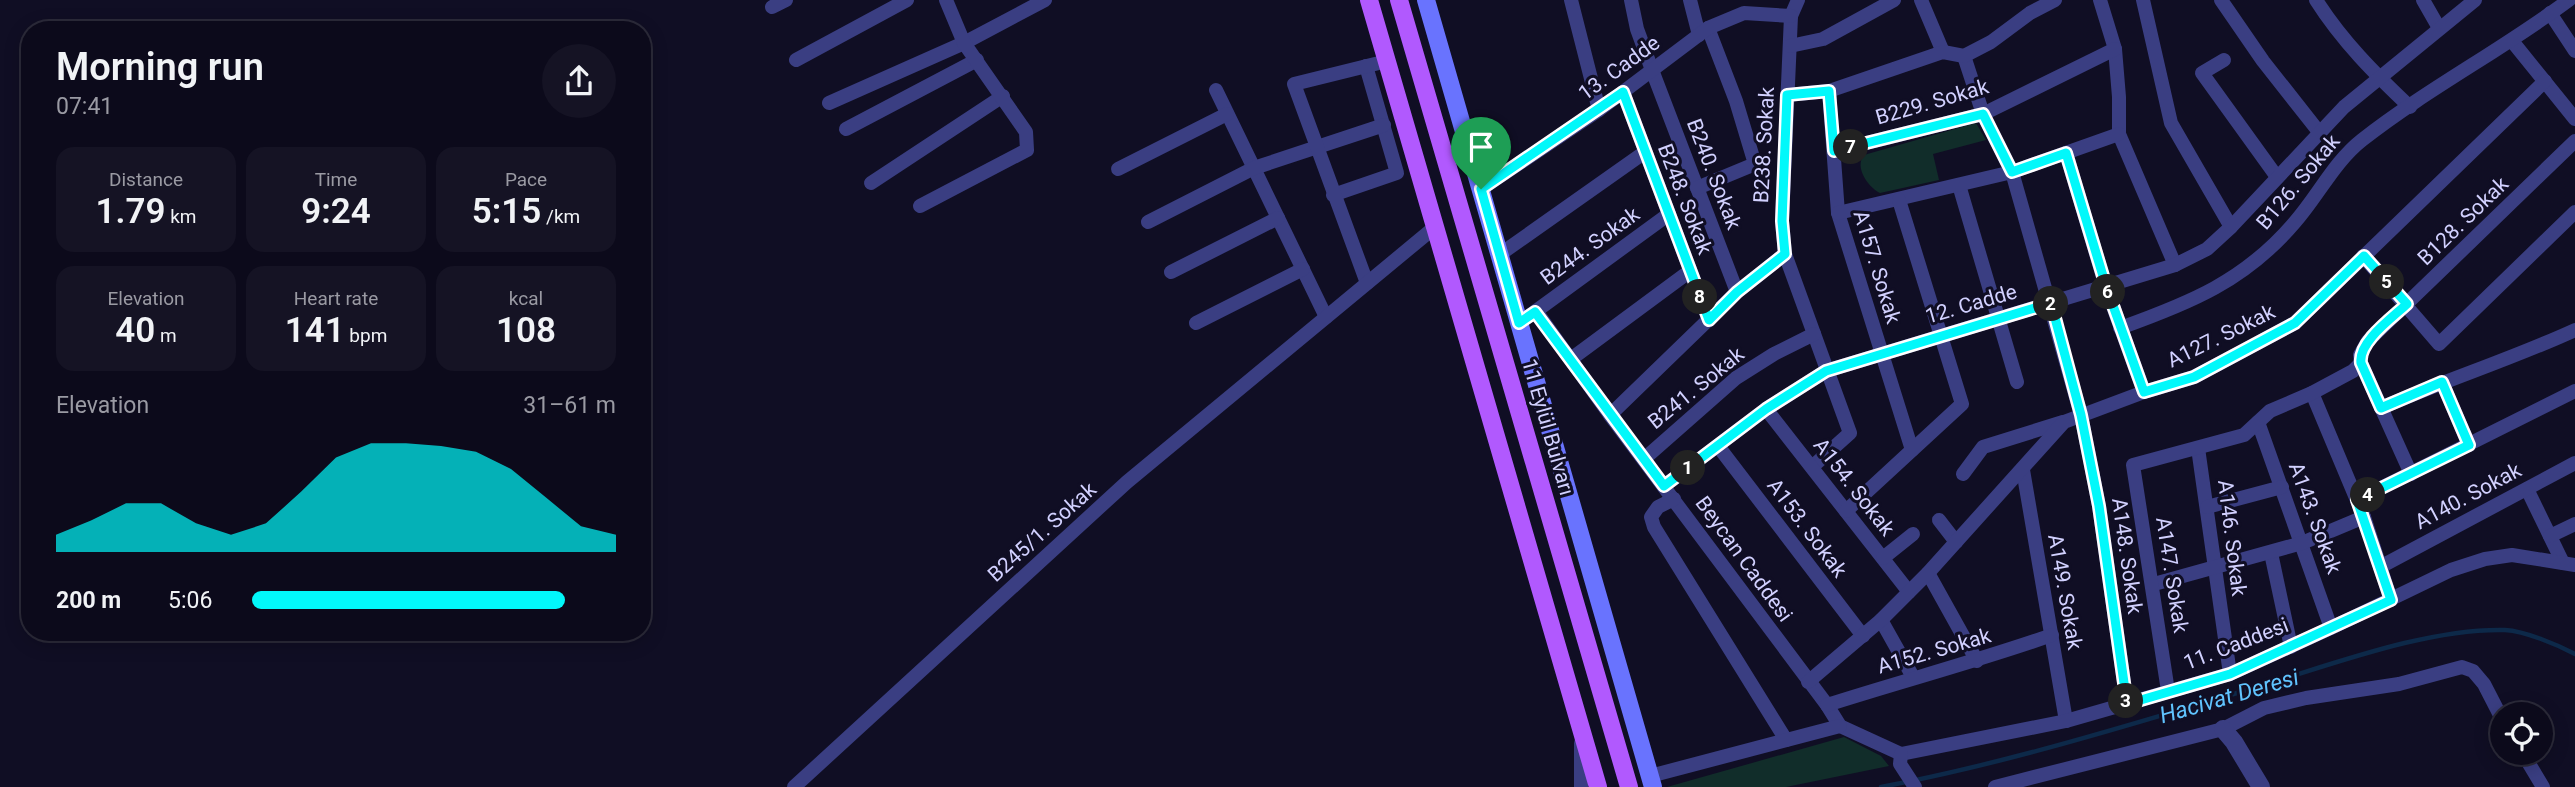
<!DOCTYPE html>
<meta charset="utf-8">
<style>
:root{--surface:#0c0a1b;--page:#151324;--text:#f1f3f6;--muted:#9a9aa3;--line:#2c2b3a;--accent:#02f8fa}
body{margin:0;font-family:Roboto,sans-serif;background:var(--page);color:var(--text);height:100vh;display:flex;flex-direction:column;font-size:26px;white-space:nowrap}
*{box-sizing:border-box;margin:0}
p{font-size:23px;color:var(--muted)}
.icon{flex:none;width:38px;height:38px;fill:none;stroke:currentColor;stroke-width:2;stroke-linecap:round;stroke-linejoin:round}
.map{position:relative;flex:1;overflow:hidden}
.panel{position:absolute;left:21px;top:21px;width:630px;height:620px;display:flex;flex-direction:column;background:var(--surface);border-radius:28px;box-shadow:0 4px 18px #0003,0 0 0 2px var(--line)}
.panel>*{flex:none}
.tools{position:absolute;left:2490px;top:702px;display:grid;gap:14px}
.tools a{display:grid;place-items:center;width:63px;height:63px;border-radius:50%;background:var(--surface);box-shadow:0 4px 18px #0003,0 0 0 2px var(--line);font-size:35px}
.pin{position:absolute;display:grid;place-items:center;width:60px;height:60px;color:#fff;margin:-72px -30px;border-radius:50% 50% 50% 0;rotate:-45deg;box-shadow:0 0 7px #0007}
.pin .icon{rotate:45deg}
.km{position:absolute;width:35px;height:35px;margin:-18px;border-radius:50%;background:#222;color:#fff;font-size:19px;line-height:35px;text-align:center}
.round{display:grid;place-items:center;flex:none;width:74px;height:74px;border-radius:37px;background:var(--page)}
.overview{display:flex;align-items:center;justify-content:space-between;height:119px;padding:0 35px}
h1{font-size:38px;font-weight:600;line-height:52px}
.stats{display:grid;grid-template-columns:repeat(3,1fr);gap:10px;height:119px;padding:7px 35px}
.stats div{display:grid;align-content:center;border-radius:18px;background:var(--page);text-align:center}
.stats b{font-size:35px;font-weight:600}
.stats small{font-size:19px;font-weight:400}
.stats p{font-size:19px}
.chart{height:196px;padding:14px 35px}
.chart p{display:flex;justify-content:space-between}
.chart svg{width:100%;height:126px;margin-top:7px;fill:var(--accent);opacity:.7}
ul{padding:0 35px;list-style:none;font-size:23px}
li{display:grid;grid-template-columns:112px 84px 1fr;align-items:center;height:52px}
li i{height:18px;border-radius:9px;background:var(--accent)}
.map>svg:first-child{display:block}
</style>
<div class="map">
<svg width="2575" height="787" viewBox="0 0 2575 787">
<rect width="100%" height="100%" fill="#100e24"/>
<g fill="#112d2a">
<path d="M1976 123 1986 140 1933 154 1939 180 1880 193C1868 187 1854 167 1864 155Z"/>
<path d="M1844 737 1881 756 1889 766 1786 787H1667Z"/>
</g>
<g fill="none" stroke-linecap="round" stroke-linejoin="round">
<path stroke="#0d2949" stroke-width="4.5" d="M1881 787C2008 763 2133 724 2257 687 2331 665 2427 628 2505 630 2525 631 2558 645 2575 654"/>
<g stroke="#3a3e82" stroke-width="14">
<path d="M1571 0 1599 110"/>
<path d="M1631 0 1637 29 1652 70 1737 292"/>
<path d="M1690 0 1699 35"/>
<path d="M1798 0 1791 16 1782 221 1785 254 1850 433 1812 467"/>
<path d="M1921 0 1943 52"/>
<path d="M2100 0 2115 49 2119 97V134L2175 265"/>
<path d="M2143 0 2171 123 2231 227"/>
<path d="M2221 0 2263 61 2319 132"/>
<path d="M2316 0C2342 41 2375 74 2410 107"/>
<path d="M2423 0 2439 28"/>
<path d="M772 7 786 0"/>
<path d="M2550 13 2575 51"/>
<path d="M2512 41 2575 119"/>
<path d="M1790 46 1823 39 1894 0"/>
<path d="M1964 56 1983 114 2012 172 2081 415 2099 506 2127 704"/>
<path d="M796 60 907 0"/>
<path d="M2224 60 2202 73 2277 177"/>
<path d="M1216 90 1326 317"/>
<path d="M1829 91 1838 213 1912 450"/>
<path d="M1623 92 1709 320"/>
<path d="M1787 95 1829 91 1943 52 1964 56 1991 42 2030 13 2055 0"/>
<path d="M829 103 964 43 1045 0"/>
<path d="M846 129 977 60"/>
<path d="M1834 151 1983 114 2115 49"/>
<path d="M2066 153 2106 287 2144 392"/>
<path d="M1118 169 1227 114"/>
<path d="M871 183 1003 96"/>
<path d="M1959 185 2017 382"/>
<path d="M1697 188 1755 164 1736 101 1708 28"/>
<path d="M1481 189 1599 110 1708 28 1744 13 1791 16"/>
<path d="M1333 195 1397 173 1366 66"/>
<path d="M920 206 1027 150 1026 132 964 43 946 0"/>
<path d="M1838 213 2012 172 2119 134"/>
<path d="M1148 222 1254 168 1384 125"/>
<path d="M1499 255 1645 152"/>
<path d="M2363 256 2439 344 2575 212"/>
<path d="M1171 272 1278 218"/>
<path d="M1367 283 1294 84 1387 61"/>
<path d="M1536 311 1669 214"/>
<path d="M1196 323 1303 269"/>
<path d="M1519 323 1536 311 1610 415 1827 705 1840 726 1901 754"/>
<path d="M2120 328C2190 303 2245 281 2295 222 2318 196 2334 162 2362 140 2427 89 2502 50 2569 0"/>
<path d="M1571 359 1690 271"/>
<path d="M2361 363 2411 474"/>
<path d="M2442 382 2469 445"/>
<path d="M2312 393 2364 517 2391 600"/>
<path d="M2381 408C2445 380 2512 359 2575 330"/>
<path d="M1766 409 1909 592"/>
<path d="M1610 415 1737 292 1785 254"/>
<path d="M2258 422 2331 628"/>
<path d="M1718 446 1863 636"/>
<path d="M2198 448 2230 674"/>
<path d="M1644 459 1736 378 1774 354 1814 334"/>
<path d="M2023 470 2066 721"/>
<path d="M1963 474 1983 447 2063 422"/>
<path d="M1664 486 1766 409 1826 371 2175 265 2207 249 2231 227 2344 107 2475 0"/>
<path d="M2527 489 2563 563"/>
<path d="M1674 499 1658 507 1651 517 1654 527 1786 740"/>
<path d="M2357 500 2575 391"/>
<path d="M2207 507 2282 487"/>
<path d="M1846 511 1962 404 1899 200"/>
<path d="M1939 520 1956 542"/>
<path d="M2550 536 2575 524"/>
<path d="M2271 553 2291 647"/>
<path d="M1883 558 1913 534"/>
<path d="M2380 567 2575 463"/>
<path d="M1928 573 1977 661"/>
<path d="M2154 584 2302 543 2364 517"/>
<path d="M1881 620 1913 677"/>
<path d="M1808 682 1881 620 1928 573 2064 422 2144 392 2194 377 2295 323 2545 81"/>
<path d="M2168 691 2133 465 2244 435 2270 411 2312 393 2353 371 2361 363 2360 355 2368 341 2575 141"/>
<path d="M1827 705C1902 681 1978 661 2052 635"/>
<path d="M2522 752 2543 787"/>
<path d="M1901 754 2066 721 2230 674 2331 628 2451 570 2485 559 2512 555 2575 565"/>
<path d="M1901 754 1900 764 1915 787"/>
<path d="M1650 776 1840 726"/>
<path d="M794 787 1127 482 1435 227"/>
<path d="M1581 787V743"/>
<path d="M1995 787 2223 729 2264 708 2306 698 2399 684 2462 667 2473 671 2484 684 2502 719"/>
</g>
<path stroke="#3a3e82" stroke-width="18" d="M2223 729 2234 742 2261 787"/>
<path stroke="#6973fe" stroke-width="18" d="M1426 0 1653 787"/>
<g stroke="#b159fe" stroke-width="18">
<path d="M1369 0 1598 787"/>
<path d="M1399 0 1629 787"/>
</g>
</g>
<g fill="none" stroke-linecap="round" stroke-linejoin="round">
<g stroke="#fff" stroke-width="14">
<path id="route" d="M1829 91 1834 151 1983 114 2012 172 2066 153 2106 286 2144 392 2194 377 2295 323 2364 256 2407 304C2392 318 2358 342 2361 363L2381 408 2442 382 2469 445 2357 500 2391 600 2230 674 2127 704 2099 506 2081 415 2051 303 1826 371 1766 409 1664 486 1535 312 1519 323 1481 189 1623 92 1709 320 1737 292 1785 254 1782 221 1787 95Z"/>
</g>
<use href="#route" stroke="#02f8fa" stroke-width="9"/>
</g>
<g text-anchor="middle" stroke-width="6" stroke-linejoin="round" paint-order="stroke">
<g font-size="21" fill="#d2d1ff" stroke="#100e24">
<text transform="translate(1619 68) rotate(-36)" y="7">13. Cadde</text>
<text transform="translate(1932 102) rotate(-16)" y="7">B229. Sokak</text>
<text transform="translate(1764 145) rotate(-87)" y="7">B238. Sokak</text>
<text transform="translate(1714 174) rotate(69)" y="7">B240. Sokak</text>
<text transform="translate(2298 182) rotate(-50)" y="7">B126. Sokak</text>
<text transform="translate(1685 199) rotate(69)" y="7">B248. Sokak</text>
<text transform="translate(2463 221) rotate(-44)" y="7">B128. Sokak</text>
<text transform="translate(1590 246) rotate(-36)" y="7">B244. Sokak</text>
<text transform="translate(1877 267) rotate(73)" y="7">A157. Sokak</text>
<text transform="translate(1971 304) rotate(-16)" y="7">12. Cadde</text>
<text transform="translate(2221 336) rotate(-26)" y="7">A127. Sokak</text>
<text transform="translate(1696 388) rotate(-39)" y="7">B241. Sokak</text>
<text transform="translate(1548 427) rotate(74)" y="7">11 Eylül Bulvarı</text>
<text transform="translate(1854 487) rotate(52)" y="7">A154. Sokak</text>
<text transform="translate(2468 496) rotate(-28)" y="7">A140. Sokak</text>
<text transform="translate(2315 518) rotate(70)" y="7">A143. Sokak</text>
<text transform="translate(1807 528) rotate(53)" y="7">A153. Sokak</text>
<text transform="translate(1042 532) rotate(-42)" y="7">B245/1. Sokak</text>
<text transform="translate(2232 538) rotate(83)" y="7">A146. Sokak</text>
<text transform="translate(2127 556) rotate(82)" y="7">A148. Sokak</text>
<text transform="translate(1744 559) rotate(54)" y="7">Beycan Caddesi</text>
<text transform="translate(2172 575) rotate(81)" y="7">A147. Sokak</text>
<text transform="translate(2065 592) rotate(80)" y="7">A149. Sokak</text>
<text transform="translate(2236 644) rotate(-21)" y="7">11. Caddesi</text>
<text transform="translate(1934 651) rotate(-16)" y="7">A152. Sokak</text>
</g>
<g font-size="23" font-style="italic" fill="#60c3fe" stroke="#100e24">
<text transform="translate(2229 696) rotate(-16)" y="8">Hacivat Deresi</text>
</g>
</g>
</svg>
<div class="tools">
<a><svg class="icon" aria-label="locate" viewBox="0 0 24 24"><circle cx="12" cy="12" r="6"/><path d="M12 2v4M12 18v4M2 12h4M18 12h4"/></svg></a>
</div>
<div class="pin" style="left:1481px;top:189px;background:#1e9e55"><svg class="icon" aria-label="arrive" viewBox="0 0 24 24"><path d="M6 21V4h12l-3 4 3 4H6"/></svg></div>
<b class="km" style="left:1688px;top:468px">1</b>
<b class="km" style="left:2051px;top:304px">2</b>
<b class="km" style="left:2126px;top:701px">3</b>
<b class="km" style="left:2368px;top:495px">4</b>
<b class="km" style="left:2387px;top:282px">5</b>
<b class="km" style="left:2108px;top:292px">6</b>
<b class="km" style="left:1851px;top:147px">7</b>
<b class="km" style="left:1700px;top:297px">8</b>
<section class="panel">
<div class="overview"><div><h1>Morning run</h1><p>07:41</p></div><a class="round"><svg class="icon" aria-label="share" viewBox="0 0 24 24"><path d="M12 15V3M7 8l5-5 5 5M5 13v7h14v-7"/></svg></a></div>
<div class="stats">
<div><p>Distance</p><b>1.79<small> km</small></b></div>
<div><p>Time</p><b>9:24</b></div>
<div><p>Pace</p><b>5:15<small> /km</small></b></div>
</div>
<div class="stats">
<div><p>Elevation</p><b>40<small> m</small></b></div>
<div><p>Heart rate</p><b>141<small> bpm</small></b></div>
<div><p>kcal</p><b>108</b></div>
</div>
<div class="chart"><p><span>Elevation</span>31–61 m</p>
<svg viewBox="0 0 160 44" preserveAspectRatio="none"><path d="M0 44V38L10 33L20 27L30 27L40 34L50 38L60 34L70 23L80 11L90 6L100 6L110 7L120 9L130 15L140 25L150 35L160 38V44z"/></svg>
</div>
<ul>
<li><b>200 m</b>5:06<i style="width:86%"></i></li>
</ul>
</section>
</div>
